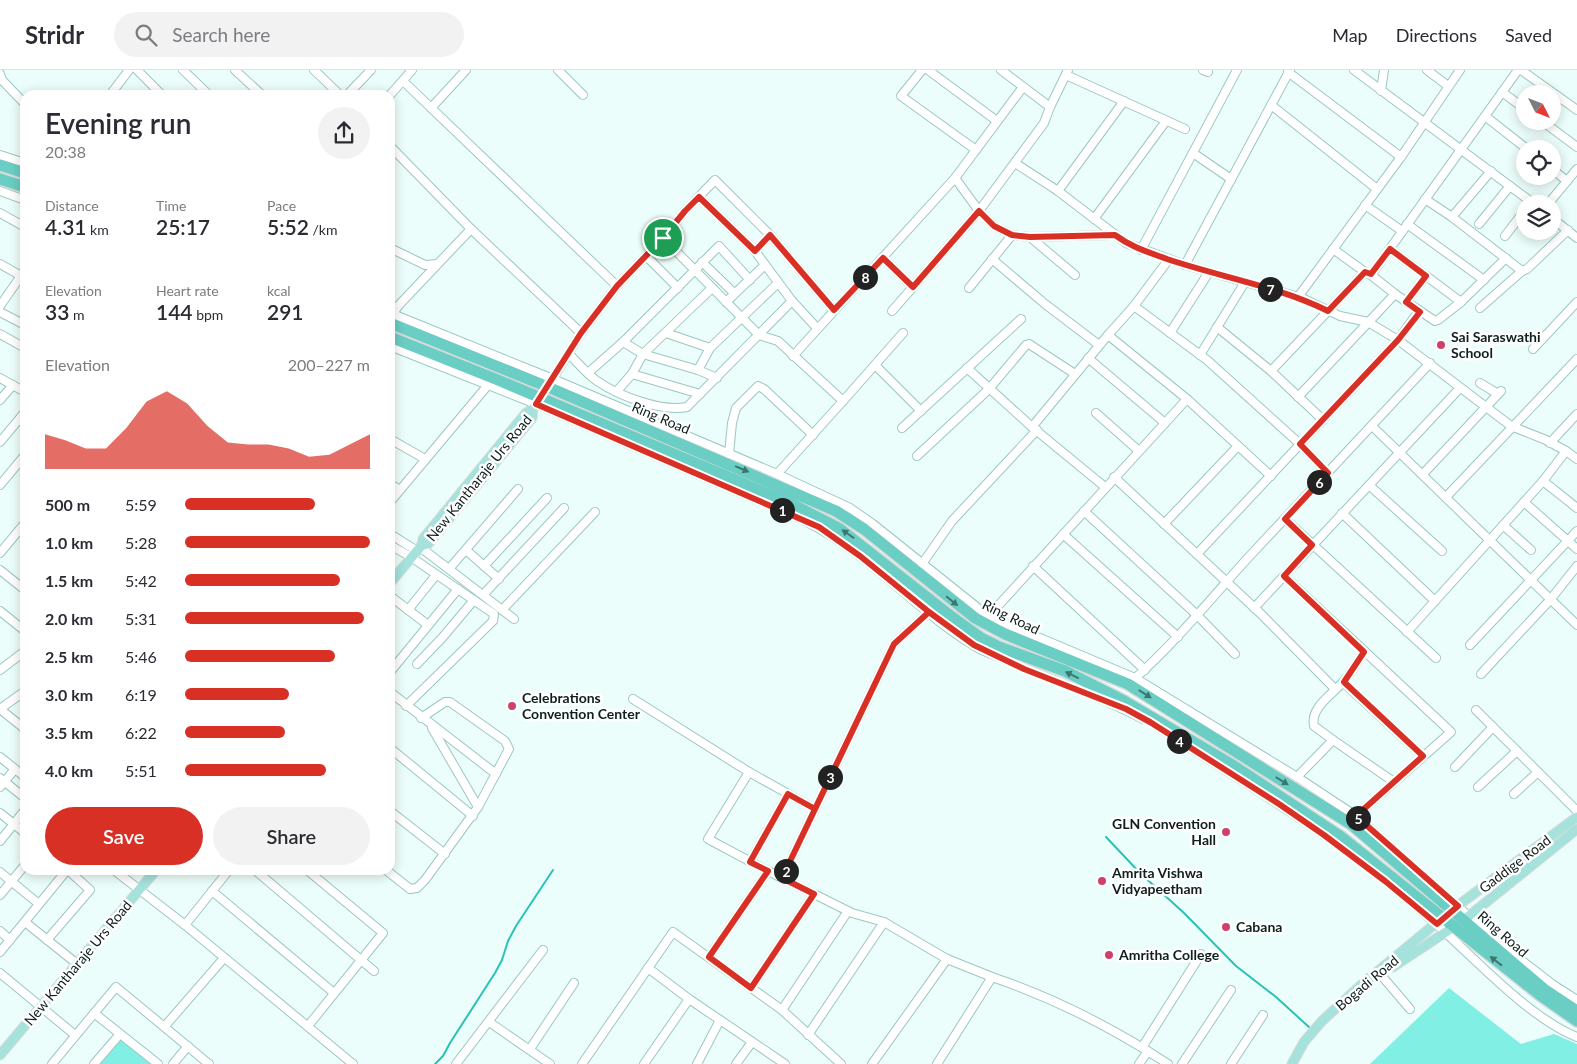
<!DOCTYPE html>
<meta charset="utf-8">
<style>
:root{--surface:#fff;--page:#f2f2f3;--text:#2b2b33;--muted:#7c7c81;--line:#e1e1e2;--accent:#d93025}
body{margin:0;font-family:Lato,sans-serif;background:var(--page);color:var(--text);height:100vh;display:flex;flex-direction:column;font-size:19px;white-space:nowrap}
*{box-sizing:border-box;margin:0}
p{font-size:16px;color:var(--muted)}
.icon{flex:none;width:28px;height:28px;fill:none;stroke:currentColor;stroke-width:2;stroke-linecap:round;stroke-linejoin:round}
.map{position:relative;flex:1;overflow:hidden}
.sheet{position:absolute;left:20px;top:20px;width:375px;height:785px;display:flex;flex-direction:column;background:var(--surface);border-radius:15px;box-shadow:0 2px 12px #0003}
.sheet>*{flex:none}
.needle{width:32px;rotate:132deg}
.buttons{position:absolute;left:1516px;top:15px;display:grid;gap:10px}
.buttons a{display:grid;place-items:center;width:45px;height:45px;border-radius:50%;background:var(--surface);box-shadow:0 2px 12px #0003;font-size:25px}
.pin{position:absolute;display:grid;place-items:center;width:42px;height:42px;color:#fff;margin:-21px;border:2px solid #fff;border-radius:50%;box-shadow:0 1px 5px #0007}
.km{position:absolute;width:25px;height:25px;margin:-12px;border-radius:50%;background:#222;color:#fff;font-size:14px;line-height:25px;text-align:center}
.round{display:grid;place-items:center;flex:none;width:52px;height:52px;border-radius:26px;background:var(--page)}
.head{display:flex;align-items:center;justify-content:space-between;height:85px;padding:0 25px}
h1{font-size:28px;font-weight:600;line-height:38px}
.figures{display:grid;grid-template-columns:repeat(3,1fr);gap:8px;height:85px;padding:5px 25px}
.figures div{display:grid;align-content:center}
.figures b{font-size:21px;font-weight:600}
.figures small{font-size:14px;font-weight:400}
.figures p{font-size:14px}
.chart{height:140px;padding:10px 25px}
.chart p{display:flex;justify-content:space-between}
.chart svg{width:100%;height:90px;margin-top:5px;fill:var(--accent);opacity:.7}
.primary-button{display:flex;gap:10px;margin-top:auto;padding:10px 25px}
.primary-button a{flex:1;height:58px;border-radius:30px;background:var(--accent);color:#fff;font-size:20px;font-weight:600;line-height:58px;text-align:center}
.primary-button a+a{background:var(--page);color:var(--text)}
ul{padding:0 25px;list-style:none;font-size:16px}
li{display:grid;grid-template-columns:80px 60px 1fr;align-items:center;height:38px}
li i{height:12px;border-radius:6px;background:var(--accent)}
header{display:flex;align-items:center;gap:30px;box-sizing:border-box;height:70px;padding:0 25px;background:var(--surface);border-bottom:1px solid var(--line)}
header strong{font-size:24px}
nav{display:flex;gap:28px;margin-inline-start:auto;font-size:18px}
.search{width:350px;height:45px;background:var(--page);display:flex;align-items:center;gap:12px;box-sizing:border-box;padding:0 18px;border-radius:28px;color:var(--muted);font-size:19px}
.map>svg:first-child{display:block}
</style>
<header>
<strong>Stridr</strong>
<div class="search"><svg class="icon" aria-label="search" viewBox="0 0 24 24"><circle cx="10" cy="10" r="6"/><path d="M15 15l6 6"/></svg>Search here</div>
<nav><a>Map</a><a>Directions</a><a>Saved</a></nav>
</header>
<div class="map">
<svg width="1577" height="994" viewBox="0 0 1577 994">
<rect width="100%" height="100%" fill="#ecfefb"/>
<g fill="#81efe4">
<path d="M1449 918 1521 974 1554 964 1577 974V994H1370Z"/>
<path d="M120 968 151 994H97Z"/>
</g>
<g fill="none" stroke-linecap="round" stroke-linejoin="round">
<g stroke="#2ac2b6" stroke-width="2">
<path d="M1106 767 1140 803 1184 843 1236 896 1276 927 1310 958"/>
<path d="M435 994 443 986 450 973 495 903 502 890 508 871 516 856 553 800"/>
</g>
<g stroke="#9cc7c2" stroke-width="10">
<g id="minor">
<path d="M137 0 162 25"/>
<path d="M183 0 209 25"/>
<path d="M235 0 262 25"/>
<path d="M314 0 340 25"/>
<path d="M558 0 583 25"/>
<path d="M922 0 901 26 976 80"/>
<path d="M928 0 997 51"/>
<path d="M1001 0 1050 37"/>
<path d="M1203 0 1208 2"/>
<path d="M1354 0 1534 134"/>
<path d="M1427 0 1448 16"/>
<path d="M1521 0 1577 40"/>
<path d="M1288 2 1401 87"/>
<path d="M0 4 2 10 25 34"/>
<path d="M1066 5 1185 59"/>
<path d="M403 11 617 216"/>
<path d="M1381 21 1384 0"/>
<path d="M1502 22 1525 39"/>
<path d="M110 25 129 0"/>
<path d="M347 25 371 0"/>
<path d="M390 25 412 0"/>
<path d="M1271 35 1377 119"/>
<path d="M431 38 466 0"/>
<path d="M1485 46 1527 79"/>
<path d="M1542 51 1577 77"/>
<path d="M390 76 471 159 581 263 550 313"/>
<path d="M1193 83 1231 109"/>
<path d="M0 85 25 93"/>
<path d="M1015 93 1058 121 1126 173 1185 195 1302 228 1340 246 1368 252 1398 270 1511 356 1546 370 1566 381 1577 389"/>
<path d="M1552 99 1567 111"/>
<path d="M955 108 979 141 994 156 1012 165 1030 167 1115 165"/>
<path d="M0 121 25 130"/>
<path d="M1058 121 1124 31"/>
<path d="M699 127 755 181 792 231 817 258"/>
<path d="M1425 129 1452 147 1522 201 1527 199 1568 160"/>
<path d="M1548 134 1577 99"/>
<path d="M1365 135 1402 161"/>
<path d="M0 143 25 157"/>
<path d="M1452 147 1491 101"/>
<path d="M1552 148 1577 168"/>
<path d="M1094 149 1166 51"/>
<path d="M1407 154 1484 210"/>
<path d="M1479 154 1510 116"/>
<path d="M1505 166 1525 140"/>
<path d="M1030 167 1075 205"/>
<path d="M663 168 759 265 778 271 843 331"/>
<path d="M390 178 425 195 437 194"/>
<path d="M1333 179 1365 202 1371 205 1395 224 1435 251 1438 250 1461 232 1506 188"/>
<path d="M1390 179 1461 232"/>
<path d="M1141 180 1237 0"/>
<path d="M755 181 770 165"/>
<path d="M646 186 678 218"/>
<path d="M883 188 913 217 979 141 1044 53 1050 37 1068 0"/>
<path d="M992 189 1045 234 1099 275"/>
<path d="M1169 189 1134 236 1207 290 1300 374 1328 403"/>
<path d="M702 192 734 223"/>
<path d="M0 194 25 208"/>
<path d="M1185 195 1290 0"/>
<path d="M1371 205 1518 0"/>
<path d="M969 218 1012 165"/>
<path d="M1298 227 1401 87 1460 0"/>
<path d="M726 232 765 195"/>
<path d="M1406 232 1426 206"/>
<path d="M0 236 25 200"/>
<path d="M1480 238 1522 201"/>
<path d="M892 241 913 217"/>
<path d="M0 242 25 255"/>
<path d="M390 243 553 309 777 404 850 438 873 454 988 546 1135 608 1297 707 1356 746 1499 873 1552 914 1577 930"/>
<path d="M393 244 398 236 471 159"/>
<path d="M1217 257 1271 301"/>
<path d="M581 263 617 216 663 168 685 141 715 110 770 165 834 240"/>
<path d="M666 263 710 278"/>
<path d="M1170 263 1209 202"/>
<path d="M0 264 25 278"/>
<path d="M1108 265 1187 329 1271 406"/>
<path d="M623 272 643 284 698 300 717 308"/>
<path d="M390 276 536 334 805 451C868 482 913 538 973 575 982 581 994 585 1004 589 1050 611 1099 625 1143 649"/>
<path d="M1533 279 1577 232"/>
<path d="M569 284C578 293 587 304 597 311 619 326 661 342 687 337L792 231"/>
<path d="M1200 285 1245 212"/>
<path d="M793 286 955 108 1023 17"/>
<path d="M1088 288 1165 353"/>
<path d="M875 295 921 341"/>
<path d="M967 298 1032 357 1105 417"/>
<path d="M698 300 710 278 778 213"/>
<path d="M588 303 623 272 719 176 750 210"/>
<path d="M632 304 700 324"/>
<path d="M0 308 25 322"/>
<path d="M1480 313 1498 324"/>
<path d="M617 321 632 304 643 284 712 218"/>
<path d="M1298 327 1395 224"/>
<path d="M0 330 13 315"/>
<path d="M1096 343 1139 381"/>
<path d="M1323 350 1271 301 1365 202"/>
<path d="M1372 356 1577 555"/>
<path d="M1032 357 1108 265 1134 236"/>
<path d="M902 358 1021 249"/>
<path d="M390 369 425 389"/>
<path d="M0 372 25 342"/>
<path d="M1550 373 1577 344"/>
<path d="M729 384 732 353 736 338 758 316 764 319 813 365"/>
<path d="M917 386 989 319 1026 275 1029 274 1075 304"/>
<path d="M777 404 843 331 903 263"/>
<path d="M1423 404 1501 321"/>
<path d="M1114 407 1259 542 1335 619"/>
<path d="M1543 411 1577 438"/>
<path d="M390 414 400 420"/>
<path d="M0 415 25 385"/>
<path d="M1369 415 1442 481"/>
<path d="M1446 427 1577 289"/>
<path d="M390 432 488 315"/>
<path d="M1524 432 1577 479"/>
<path d="M1084 441 1197 545 1235 584"/>
<path d="M1342 443 1435 531"/>
<path d="M1285 449 1436 588"/>
<path d="M1164 454 1238 376"/>
<path d="M1503 455 1531 480"/>
<path d="M390 464 417 481"/>
<path d="M1063 464 1178 567"/>
<path d="M390 475 411 487 494 544 493 551 406 636"/>
<path d="M420 477 514 549"/>
<path d="M466 480 499 509"/>
<path d="M0 483 25 453"/>
<path d="M1197 484 1398 270 1419 241"/>
<path d="M922 494 952 451 1037 360"/>
<path d="M484 496 547 428"/>
<path d="M1033 496 1145 600"/>
<path d="M449 499 518 419"/>
<path d="M0 500 25 520"/>
<path d="M1284 506 1451 662 1356 746"/>
<path d="M483 525 564 438"/>
<path d="M390 526 428 555"/>
<path d="M1254 538 1460 318"/>
<path d="M408 540 436 505"/>
<path d="M502 540 595 442"/>
<path d="M0 541 25 561"/>
<path d="M986 549 1187 329"/>
<path d="M1407 562 1543 411 1566 381"/>
<path d="M1470 575 1577 461"/>
<path d="M417 594 442 568 474 530"/>
<path d="M0 600 25 581"/>
<path d="M390 602 458 519"/>
<path d="M1481 604 1550 530 1577 496"/>
<path d="M1132 611C1174 574 1209 531 1246 490 1307 424 1369 359 1430 293"/>
<path d="M1343 612 1423 686"/>
<path d="M390 622 496 704"/>
<path d="M633 629 749 702 815 739"/>
<path d="M0 639 25 659"/>
<path d="M0 639 25 621"/>
<path d="M1476 640 1577 741"/>
<path d="M1158 657C1235 707 1315 754 1387 812 1407 829 1428 846 1447 864 1483 897 1532 949 1577 967"/>
<path d="M432 658 478 737"/>
<path d="M1333 670 1394 712"/>
<path d="M390 678 473 746"/>
<path d="M0 687 25 707"/>
<path d="M1455 697 1493 657"/>
<path d="M749 702 708 769 768 801 852 843 884 852 947 889 992 907"/>
<path d="M1297 707 1333 670 1314 656C1310 637 1333 624 1343 612 1351 603 1357 592 1364 582"/>
<path d="M0 708 25 728"/>
<path d="M0 717 15 699"/>
<path d="M1478 717 1517 681"/>
<path d="M1514 724 1538 702"/>
<path d="M390 741 445 784"/>
<path d="M0 743 25 763"/>
<path d="M0 771 25 740"/>
<path d="M750 792 788 724"/>
<path d="M114 800 185 855 353 994"/>
<path d="M255 800 374 901"/>
<path d="M307 800 383 863 308 956"/>
<path d="M386 800 410 819 417 818 425 810 478 737 509 679 505 671 450 632H445L421 648"/>
<path d="M0 802 39 834"/>
<path d="M782 808 894 574 932 539"/>
<path d="M212 821 334 923"/>
<path d="M0 825 25 795"/>
<path d="M25 852 76 893"/>
<path d="M185 855 229 800"/>
<path d="M0 861 10 870"/>
<path d="M47 870 90 820 68 800"/>
<path d="M0 882 67 800"/>
<path d="M709 887 768 801"/>
<path d="M648 898 689 929 785 994"/>
<path d="M0 903 75 965"/>
<path d="M1381 905 1410 939"/>
<path d="M751 918 814 824"/>
<path d="M782 940 848 841"/>
<path d="M94 943 158 994"/>
<path d="M489 952 550 994"/>
<path d="M165 956 224 888"/>
<path d="M808 965 884 852"/>
<path d="M1143 976 1201 884"/>
<path d="M530 979 574 913"/>
<path d="M52 994 116 917 209 994"/>
<path d="M94 994 120 964"/>
<path d="M173 994 188 976"/>
<path d="M456 994 543 880"/>
<path d="M582 994 673 862 782 940 841 994"/>
<path d="M644 994 689 929"/>
<path d="M697 994 720 950"/>
<path d="M736 994 752 972"/>
<path d="M872 994 947 889"/>
<path d="M937 994 992 907C1054 928 1113 958 1168 994"/>
<path d="M1139 994 1148 981"/>
<path d="M1182 994 1231 920"/>
<path d="M1231 994 1263 945"/>
</g>
</g>
<g stroke="#d8dbdb" stroke-width="11">
<g id="major">
<path d="M422 475 428 474 532 348 533 339 548 317"/>
<path d="M390 513 422 475 423 469 526 343 533 339"/>
<path d="M1393 897 1464 850 1577 759"/>
<path d="M0 985 156 800"/>
<path d="M1292 994 1304 972 1322 951 1360 916 1452 840 1577 747"/>
</g>
</g>
<g stroke="#d8dbdb" stroke-width="14">
<g id="highway">
<path d="M0 95 25 103"/>
<path d="M0 109 25 117"/>
<path d="M390 253 548 317 836 441 864 459 975 548 1005 564 1128 614 1351 754 1544 919 1577 941"/>
<path d="M390 267 493 308 788 432 840 459 952 547 981 568 999 577 1065 601 1124 631 1234 696 1340 766 1540 925 1577 951"/>
</g>
</g>
<use href="#minor" stroke="#fff" stroke-width="8"/>
<use href="#major" stroke="#a6e2dc" stroke-width="9"/>
<use href="#highway" stroke="#6bcec4" stroke-width="11"/>
</g>
<defs><path id="oneway-solid" d="M-6-.8H1V-3.2L6.5 0L1 3.2V.8H-6Z" transform="scale(1.25)"/></defs>
<g fill="#3c7670">
<use href="#oneway-solid" transform="translate(742 399) rotate(23)"/>
<use href="#oneway-solid" transform="translate(848 464) rotate(-145)"/>
<use href="#oneway-solid" transform="translate(952 531) rotate(39)"/>
<use href="#oneway-solid" transform="translate(1072 605) rotate(-154)"/>
<use href="#oneway-solid" transform="translate(1145 624) rotate(32)"/>
<use href="#oneway-solid" transform="translate(1282 711) rotate(32)"/>
<use href="#oneway-solid" transform="translate(1496 891) rotate(-142)"/>
</g>
<g fill="none" stroke-linecap="round" stroke-linejoin="round">
<g stroke="#fff" stroke-width="10">
<path id="route" d="M663 168 617 216 581 263 536 334 819 457 860 486 929 542 894 574 782 808 814 824 751 918 709 887 768 801 750 792 788 724 815 739 894 574 929 542 974 575 1024 599 1126 639 1150 652 1279 734 1324 765 1385 811 1437 854 1458 836 1356 746 1423 686 1344 612 1364 582 1284 506 1312 475 1285 449 1328 403 1300 374 1398 270 1420 242 1406 232 1426 206 1390 179 1371 204 1365 202 1328 241C1277 216 1220 207 1167 189 1148 182 1131 177 1115 165L1030 167 1012 165 994 156 979 141 913 217 883 188 834 240 770 165 755 181 699 127 685 141 663 168"/>
</g>
<use href="#route" stroke="#d93025" stroke-width="6"/>
</g>
<g fill="#cf416a" stroke="#fff" stroke-width="2">
<circle cx="1441" cy="275" r="5"/>
<circle cx="512" cy="636" r="5"/>
<circle cx="1226" cy="762" r="5"/>
<circle cx="1102" cy="811" r="5"/>
<circle cx="1226" cy="857" r="5"/>
<circle cx="1109" cy="885" r="5"/>
</g>
<g text-anchor="middle" stroke-width="5" stroke-linejoin="round" paint-order="stroke">
<g font-size="14" font-weight="bold" fill="#0e1f1d" stroke="#fff" text-anchor="start">
<text x="1451" y="272">Sai Saraswathi<tspan x="1451" dy="16">School</tspan></text>
<text x="522" y="633">Celebrations<tspan x="522" dy="16">Convention Center</tspan></text>
<text x="1216" y="759" text-anchor="end">GLN Convention<tspan x="1216" dy="16">Hall</tspan></text>
<text x="1112" y="808">Amrita Vishwa<tspan x="1112" dy="16">Vidyapeetham</tspan></text>
<text x="1236" y="862">Cabana</text>
<text x="1119" y="890">Amritha College</text>
</g>
<g font-size="14" fill="#0e1f1d" stroke="#fff">
<text transform="translate(661 348) rotate(23)" y="5">Ring Road</text>
<text transform="translate(479 408) rotate(-51)" y="5">New Kantharaje Urs Road</text>
<text transform="translate(1011 547) rotate(26)" y="5">Ring Road</text>
<text transform="translate(1515 794) rotate(-37)" y="5">Gaddige Road</text>
<text transform="translate(1503 864) rotate(41)" y="5">Ring Road</text>
<text transform="translate(78 893) rotate(-50)" y="5">New Kantharaje Urs Road</text>
<text transform="translate(1367 913) rotate(-40)" y="5">Bogadi Road</text>
</g>
</g>
</svg>
<div class="buttons">
<a><svg class="needle" viewBox="-14 -14 28 28"><path d="M0-13l5 13h-10z" fill="#e53935"/><path d="M0 13l5-13h-10z" fill="#7c7c81"/></svg></a>
<a><svg class="icon" aria-label="locate" viewBox="0 0 24 24"><circle cx="12" cy="12" r="6"/><path d="M12 2v4M12 18v4M2 12h4M18 12h4"/></svg></a>
<a><svg class="icon" aria-label="layers" viewBox="0 0 24 24"><path d="M12 4l9 5-9 5-9-5zM3 14l9 5 9-5"/></svg></a>
</div>
<div class="pin" style="left:663px;top:168px;background:#1e9e55"><svg class="icon" aria-label="arrive" viewBox="0 0 24 24"><path d="M6 21V4h12l-3 4 3 4H6"/></svg></div>
<b class="km" style="left:782px;top:440px">1</b>
<b class="km" style="left:786px;top:801px">2</b>
<b class="km" style="left:830px;top:707px">3</b>
<b class="km" style="left:1179px;top:671px">4</b>
<b class="km" style="left:1358px;top:748px">5</b>
<b class="km" style="left:1319px;top:412px">6</b>
<b class="km" style="left:1270px;top:219px">7</b>
<b class="km" style="left:865px;top:207px">8</b>
<section class="sheet">
<div class="head"><div><h1>Evening run</h1><p>20:38</p></div><a class="round"><svg class="icon" aria-label="share" viewBox="0 0 24 24"><path d="M12 15V3M7 8l5-5 5 5M5 13v7h14v-7"/></svg></a></div>
<div class="figures">
<div><p>Distance</p><b>4.31<small> km</small></b></div>
<div><p>Time</p><b>25:17</b></div>
<div><p>Pace</p><b>5:52<small> /km</small></b></div>
</div>
<div class="figures">
<div><p>Elevation</p><b>33<small> m</small></b></div>
<div><p>Heart rate</p><b>144<small> bpm</small></b></div>
<div><p>kcal</p><b>291</b></div>
</div>
<div class="chart"><p><span>Elevation</span>200–227 m</p>
<svg viewBox="0 0 160 44" preserveAspectRatio="none"><path d="M0 44V27L10 30L20 34L30 34L40 24L50 11L60 6L70 12L80 23L90 31L100 32L110 32L120 34L130 38L140 37L150 32L160 27V44z"/></svg>
</div>
<ul>
<li><b>500 m</b>5:59<i style="width:70%"></i></li>
<li><b>1.0 km</b>5:28<i style="width:100%"></i></li>
<li><b>1.5 km</b>5:42<i style="width:84%"></i></li>
<li><b>2.0 km</b>5:31<i style="width:97%"></i></li>
<li><b>2.5 km</b>5:46<i style="width:81%"></i></li>
<li><b>3.0 km</b>6:19<i style="width:56%"></i></li>
<li><b>3.5 km</b>6:22<i style="width:54%"></i></li>
<li><b>4.0 km</b>5:51<i style="width:76%"></i></li>
</ul>
<div class="primary-button"><a>Save</a><a>Share</a></div>
</section>
</div>
